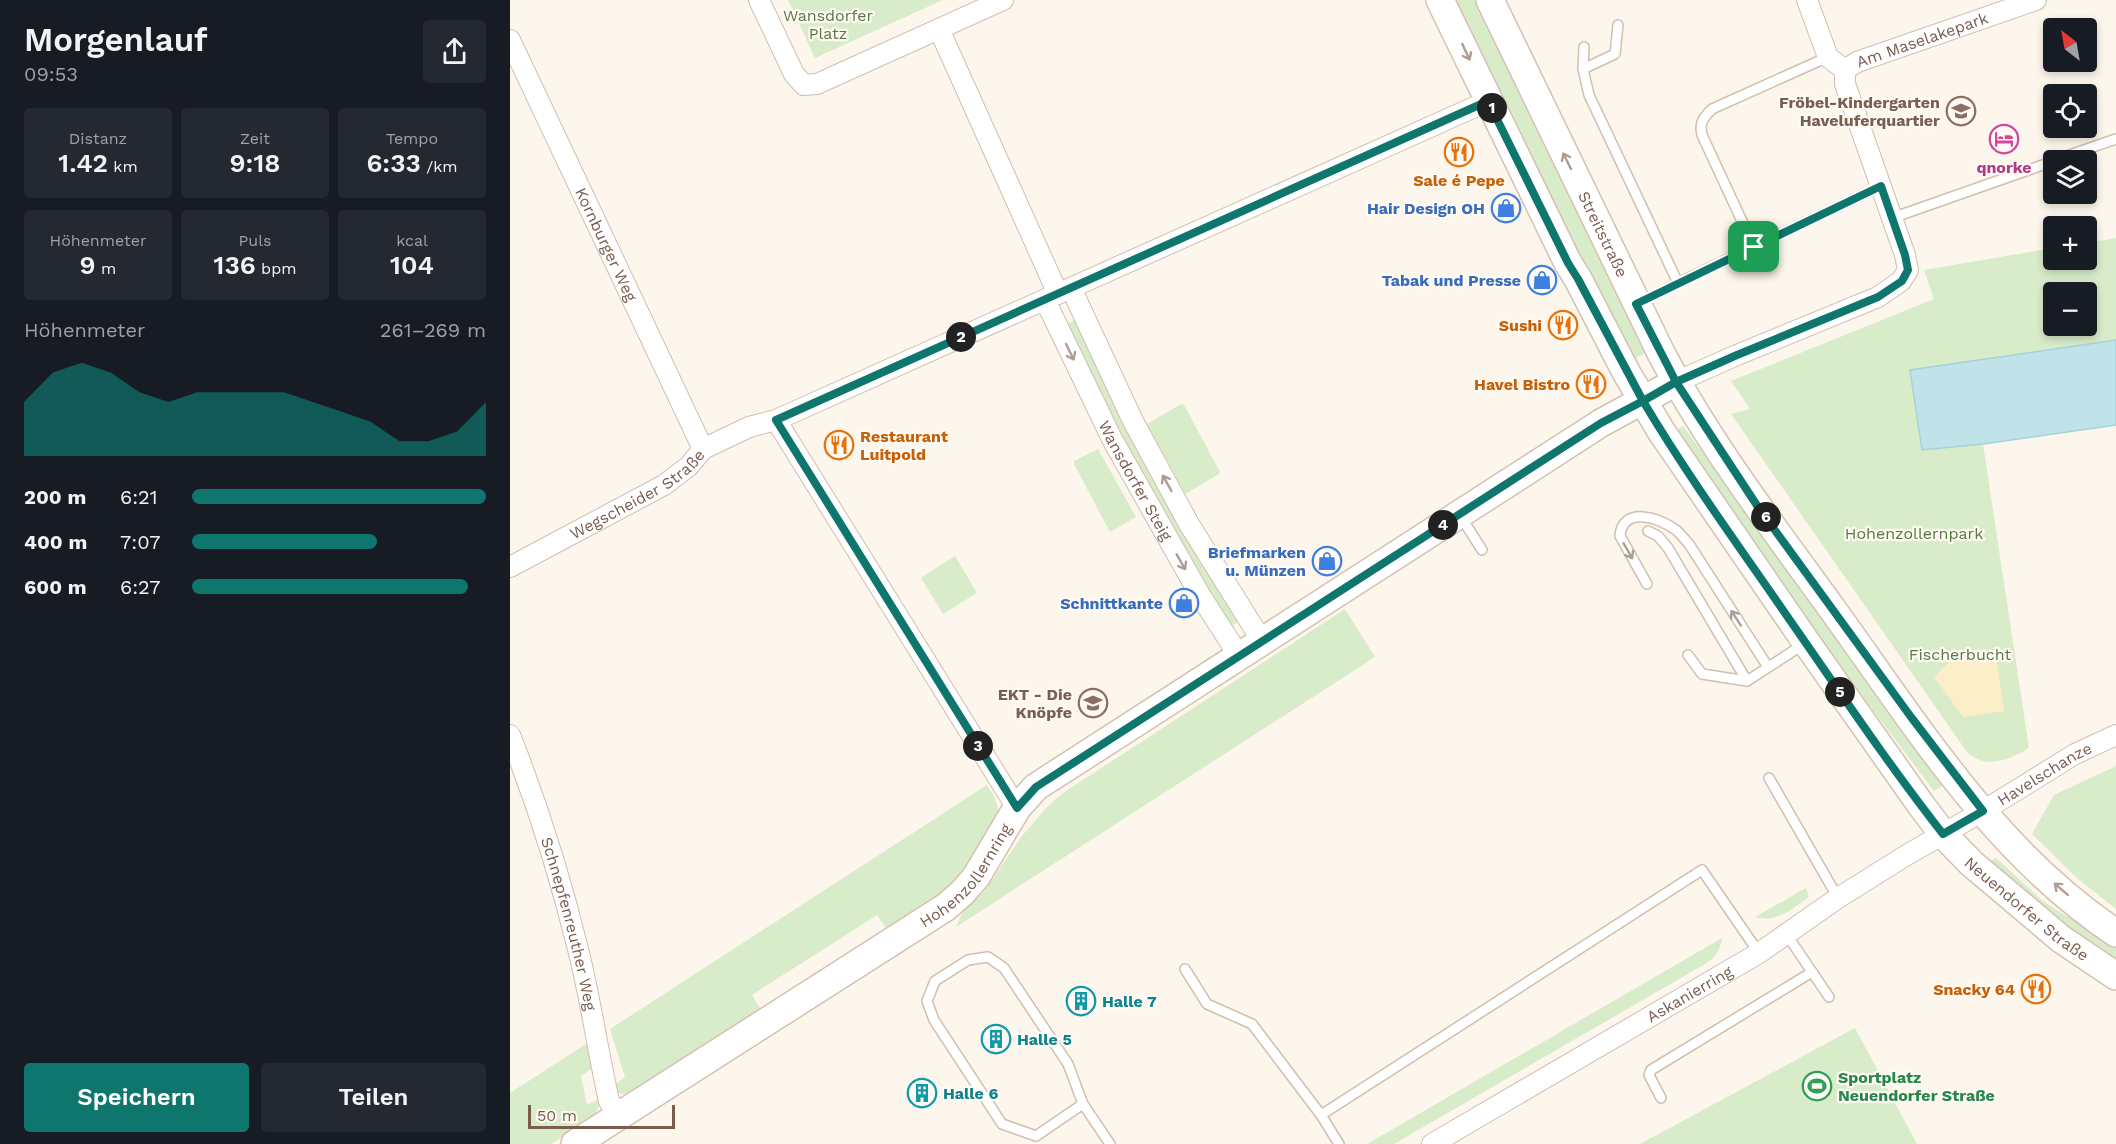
<!DOCTYPE html>
<html lang="de">
<meta charset="utf-8">
<style>
:root{--surface:#171b24;--page:#242831;--text:#f1f3f6;--muted:#9ea1a6;--accent:#0f766e}
body{margin:0;font-family:"Work Sans",sans-serif;background:var(--page);color:var(--text);height:100vh;display:flex;flex-direction:column;font-size:22px;white-space:nowrap}
*{box-sizing:border-box;margin:0}
p{font-size:20px;color:var(--muted)}
.icon{flex:none;width:33px;height:33px;fill:none;stroke:currentColor;stroke-width:2;stroke-linecap:round;stroke-linejoin:round}
.map{position:relative;flex:1;overflow:hidden}
.panel{display:flex;flex-direction:column;background:var(--surface);width:510px}
.panel>*{flex:none}
.needle{width:39px;rotate:329deg}
.controls{position:absolute;left:1533px;top:18px;display:grid;gap:12px}
.controls a{display:grid;place-items:center;width:54px;height:54px;border-radius:6px;background:var(--surface);box-shadow:0 3px 9px #0003;font-size:30px}
.scale{position:absolute;left:18px;bottom:15px;width:147px;box-sizing:border-box;padding-left:6px;border:3px solid #7a5c4d;border-top:0;font-size:16px;line-height:21px;white-space:nowrap;color:#7a5c4d;-webkit-text-stroke:4px #fffaf3;paint-order:stroke}
.pin{position:absolute;display:grid;place-items:center;width:51px;height:51px;color:#fff;margin:-26px;border-radius:12px;box-shadow:0 3px 9px #0006}
.km{position:absolute;width:30px;height:30px;margin:-15px;border-radius:50%;background:#222;color:#fff;font-size:16px;line-height:30px;text-align:center}
.round{display:grid;place-items:center;flex:none;width:63px;height:63px;border-radius:6px;background:var(--page)}
.head{display:flex;align-items:center;justify-content:space-between;height:102px;padding:0 24px}
h1{font-size:33px;font-weight:600;line-height:45px}
.figures{display:grid;grid-template-columns:repeat(3,1fr);gap:9px;height:102px;padding:6px 24px}
.figures div{display:grid;align-content:center;border-radius:6px;background:var(--page);text-align:center}
.figures b{font-size:26px;font-weight:600}
.figures small{font-size:16px;font-weight:400}
.figures p{font-size:16px}
.chart{height:168px;padding:12px 24px}
.chart p{display:flex;justify-content:space-between}
.chart svg{width:100%;height:108px;margin-top:6px;fill:var(--accent);opacity:.7}
.primary-button{display:flex;gap:12px;margin-top:auto;padding:12px 24px}
.primary-button a{flex:1;height:69px;border-radius:6px;background:var(--accent);color:#fff;font-size:24px;font-weight:600;line-height:69px;text-align:center}
.primary-button a+a{background:var(--page);color:var(--text)}
ul{padding:0 24px;list-style:none;font-size:20px}
li{display:grid;grid-template-columns:96px 72px 1fr;align-items:center;height:45px}
li i{height:15px;border-radius:8px;background:var(--accent)}
main{display:flex;flex:1;min-height:0}
.map>svg:first-child{display:block}
</style>
<main>
<section class="panel">
<div class="head"><div><h1>Morgenlauf</h1><p>09:53</p></div><a class="round"><svg class="icon" aria-label="share" viewBox="0 0 24 24"><path d="M12 15V3M7 8l5-5 5 5M5 13v7h14v-7"/></svg></a></div>
<div class="figures">
<div><p>Distanz</p><b>1.42<small> km</small></b></div>
<div><p>Zeit</p><b>9:18</b></div>
<div><p>Tempo</p><b>6:33<small> /km</small></b></div>
</div>
<div class="figures">
<div><p>Höhenmeter</p><b>9<small> m</small></b></div>
<div><p>Puls</p><b>136<small> bpm</small></b></div>
<div><p>kcal</p><b>104</b></div>
</div>
<div class="chart"><p><span>Höhenmeter</span>261–269 m</p>
<svg viewBox="0 0 160 44" preserveAspectRatio="none"><path d="M0 44V22L10 10L20 6L30 10L40 18L50 22L60 18L70 18L80 18L90 18L100 22L110 26L120 30L130 38L140 38L150 34L160 22V44z"/></svg>
</div>
<ul>
<li><b>200 m</b>6:21<i style="width:100%"></i></li>
<li><b>400 m</b>7:07<i style="width:63%"></i></li>
<li><b>600 m</b>6:27<i style="width:94%"></i></li>
</ul>
<div class="primary-button"><a>Speichern</a><a>Teilen</a></div>
</section>
<div class="map">
<svg width="1606" height="1144" viewBox="0 0 1606 1144">
<rect width="100%" height="100%" fill="#fdf6ec"/>
<g fill="#d8ecc9" fill-rule="evenodd">
<path d="M278 0H433L305 58Z"/>
<path d="M941 0H966L1137 352 1124 359 1096 302 1074 268Z"/>
<path d="M1606 238V340L1401 370 1412 449 1473 444 1519 748C1499 760 1475 770 1457 752L1221 414 1240 409 1221 381 1424 299 1414 270 1543 248 1544 260H1576L1577 243ZM1544 292H1576V326H1544Z"/>
<path d="M567 319 729 619 728 622 720 627 639 498 557 324Z"/>
<path d="M671 404 674 405 710 472 709 474 677 493H675L637 424Z"/>
<path d="M1173 426 1210 476 1229 498 1434 785 1424 791 1356 701 1348 693 1160 434Z"/>
<path d="M588 449 626 517 600 532 564 464V461Z"/>
<path d="M445 556 467 593 433 614 411 578Z"/>
<path d="M835 609 865 657 446 927 453 911 472 894 512 836 536 808 553 793Z"/>
<path d="M1606 766V909L1567 878 1522 834 1544 795Z"/>
<path d="M477 785C482 793 487 800 488 810 491 836 447 882 428 897 412 909 394 919 377 930L367 915 242 995 252 1011 124 1091C117 1094 111 1096 105 1090L104 1085 115 1077 100 1029Z"/>
<path d="M1486 858 1533 901 1606 948V964L1582 948 1476 864Z"/>
<path d="M1296 888 1299 897C1282 909 1267 923 1245 917Z"/>
<path d="M1212 938C1210 950 1206 957 1195 964L884 1144H857Z"/>
<path d="M1345 1028 1407 1144H1130Z"/>
<path d="M79 1042 84 1067 71 1076 77 1105 89 1099C90 1108 87 1112 81 1119L41 1144H0V1093Z"/>
</g>
<path fill="#fcefc7" d="M1458 654 1486 656 1494 711 1453 717 1424 677 1440 661Z"/>
<path fill="#bfe3e8" stroke="#a5d3da" stroke-width="1.5" d="M1606 340V425L1473 444 1412 450 1400 370Z"/>
<g fill="none" stroke-linecap="round" stroke-linejoin="round">
<g stroke="#d1beb0" stroke-width="12">
<g id="lane">
<path d="M1074 47 1073 69 1079 95 1168 283 1129 303"/>
<path d="M1073 69 1105 54 1108 25"/>
<path d="M1545 160 1606 139"/>
<path d="M1382 218 1544 161"/>
<path d="M1244 247 1192 135C1189 123 1193 118 1202 109L1318 57"/>
<path d="M1168 283 1371 186"/>
<path d="M951 517 972 550"/>
<path d="M1138 531 1148 536 1158 548 1237 681"/>
<path d="M1137 584 1110 536C1112 506 1149 517 1166 530 1171 534 1175 540 1179 544L1258 667"/>
<path d="M1178 655 1192 674 1237 681 1294 644"/>
<path d="M1259 778 1328 898"/>
<path d="M1277 935 1319 997"/>
<path d="M675 969 697 1004 742 1024 811 1115"/>
<path d="M1151 1098 1139 1075 1141 1070 1302 972"/>
<path d="M573 1104 526 1136 492 1124 424 1020 417 1001 425 981 458 960 478 957 494 968 558 1064 573 1104 600 1144"/>
<path d="M829 1144 811 1115 1192 870 1249 953"/>
</g>
</g>
<g stroke="#d1beb0" stroke-width="22">
<g id="street">
<path d="M249 0 284 74 294 85 307 84 493 0"/>
<path d="M1297 0 1318 57 1335 70"/>
<path d="M429 29 548 294"/>
<path id="s1" d="M0 40 193 449"/>
<path d="M561 288 623 421 679 524 752 641"/>
<path id="s2" d="M535 300 602 439 690 595 729 656"/>
<path id="s3" d="M1166 382 1227 355 1368 297 1391 281 1398 270 1395 255 1335 84V70L1347 62 1526 0"/>
<path d="M266 420 507 808"/>
<path id="s4" d="M0 567 154 485 179 466 193 449 239 427 266 420 978 101"/>
<path id="s5" d="M0 735C28 806 51 879 69 953 81 1002 88 1052 99 1101L108 1116"/>
<path id="s6" d="M922 1144 1249 953 1328 898 1395 856 1473 811 1565 754 1606 735"/>
</g>
</g>
<g stroke="#d6c0b0" stroke-width="30">
<g id="secondary">
<path id="s7" d="M930 0 1058 263 1068 279 1116 372 1151 431 1296 642 1411 805 1433 834 1461 863 1551 939 1606 976"/>
<path id="s8" d="M980 0 1151 353C1199 444 1263 527 1323 610 1406 725 1485 853 1606 933"/>
<path id="s9" d="M65 1144 436 907 453 892 466 877 507 808 526 787 1091 423 1166 382"/>
</g>
</g>
<use href="#lane" stroke="#fff" stroke-width="9"/>
<use href="#street" stroke="#fff" stroke-width="20"/>
<use href="#secondary" stroke="#fff" stroke-width="27"/>
</g>
<defs><path id="oneway-shaft" d="M-6 0H5M1.5-3L5.5 0L1.5 3" fill="none" stroke-width="1.6" stroke-linecap="round" stroke-linejoin="round" transform="scale(1.5)"/></defs>
<g stroke="#af9d94">
<use href="#oneway-shaft" transform="translate(956 52) rotate(65)"/>
<use href="#oneway-shaft" transform="translate(1057 161) rotate(-116)"/>
<use href="#oneway-shaft" transform="translate(560 352) rotate(64)"/>
<use href="#oneway-shaft" transform="translate(657 483) rotate(-119)"/>
<use href="#oneway-shaft" transform="translate(1118 551) rotate(60)"/>
<use href="#oneway-shaft" transform="translate(671 562) rotate(60)"/>
<use href="#oneway-shaft" transform="translate(1226 618) rotate(-123)"/>
<use href="#oneway-shaft" transform="translate(1551 889) rotate(-139)"/>
</g>
<g fill="none" stroke-linecap="round" stroke-linejoin="round">
<g stroke="#fff" stroke-width="12">
<path id="route" d="M1244 247 1126 304 1166 382 1133 401 1068 279 1058 263 978 101 266 420 507 808 526 787 1091 423 1133 401C1177 475 1228 545 1277 616 1328 689 1378 764 1433 834L1473 811 1401 717 1248 507 1166 382 1227 355 1368 297 1392 281 1398 270 1395 255 1371 186 1244 247"/>
</g>
<use href="#route" stroke="#0f766e" stroke-width="8"/>
</g>
<defs>
<g id="school-ring" transform="scale(1.5)"><circle r="9.5" fill="#fffaf3" stroke="#8d6e63" stroke-width="1.5"/><path d="M0-5L7-2L0 1L-7-2ZM-4 1L0 2.5L4 1V4Q0 6-4 4Z" fill="#8d6e63"/></g>
<g id="hotel-ring" transform="scale(1.5)"><circle r="9.5" fill="#fffaf3" stroke="#d1479c" stroke-width="1.5"/><path d="M-6-4.5h1.5V1H6V5H4.5V3h-9V5H-6ZM-4 0a1.8 1.8 0 1 1 3.6 0ZM.5 0V-2.5h3Q6-2.5 6 0Z" fill="#d1479c"/></g>
<g id="restaurant-ring" transform="scale(1.5)"><circle r="9.5" fill="#fffaf3" stroke="#e8710a" stroke-width="1.5"/><path d="M-5-6h1v4h1v-4h1v4h1v-4h1v5L-1.5 .5V6h-2V.5L-5-1ZM5-6V6H3V1.5H1.5Q1.5-4 5-6Z" fill="#e8710a"/></g>
<g id="shop-ring" transform="scale(1.5)"><circle r="9.5" fill="#fffaf3" stroke="#3f7fe0" stroke-width="1.5"/><path d="M-5-2.5h2.3a2.7 3.5 0 0 1 5.4 0H5L5.5 6h-11ZM-1.5-2.5h3a1.5 2.3 0 0 0-3 0Z" fill="#3f7fe0"/></g>
<g id="building-ring" transform="scale(1.5)"><circle r="9.5" fill="#fffaf3" stroke="#0f9aa8" stroke-width="1.5"/><path d="M-4-6H4V6H1V3H-1V6H-4ZM-2.5-4.3h1.7v1.8h-1.7ZM.8-4.3h1.7v1.8H.8ZM-2.5-1h1.7V.8h-1.7ZM.8-1h1.7V.8H.8Z" fill="#0f9aa8"/></g>
<g id="stadium-ring" transform="scale(1.5)"><circle r="9.5" fill="#fffaf3" stroke="#2e9e5b" stroke-width="1.5"/><path d="M0-5a6.5 5 0 1 0 0 10a6.5 5 0 1 0 0-10ZM-3.5-1.8h7v3.6h-7Z" fill="#2e9e5b"/></g>
</defs>
<g fill-rule="evenodd">
<use href="#school-ring" x="1451" y="111"/>
<use href="#hotel-ring" x="1494" y="139"/>
<use href="#restaurant-ring" x="949" y="152"/>
<use href="#shop-ring" x="996" y="208"/>
<use href="#shop-ring" x="1032" y="280"/>
<use href="#restaurant-ring" x="1053" y="325"/>
<use href="#restaurant-ring" x="1081" y="384"/>
<use href="#restaurant-ring" x="329" y="445"/>
<use href="#shop-ring" x="817" y="561"/>
<use href="#shop-ring" x="674" y="603"/>
<use href="#school-ring" x="583" y="703"/>
<use href="#restaurant-ring" x="1526" y="989"/>
<use href="#building-ring" x="571" y="1001"/>
<use href="#building-ring" x="486" y="1039"/>
<use href="#stadium-ring" x="1307" y="1086"/>
<use href="#building-ring" x="412" y="1093"/>
</g>
<g text-anchor="middle" stroke-width="4.5" stroke-linejoin="round" paint-order="stroke">
<g font-size="16" fill="#537a41" stroke="#fffaf3">
<text x="318" y="21">Wansdorfer<tspan x="318" dy="18">Platz</tspan></text>
<text x="1404" y="539">Hohenzollernpark</text>
<text x="1450" y="660">Fischerbucht</text>
</g>
<g font-size="16" fill="#7a5c4d" stroke="#fffaf3">
<text dy="6" stroke="none"><textPath href="#s3" startOffset="554">Am Maselakepark</textPath></text>
<text dy="6" stroke="none"><textPath href="#s8" startOffset="260">Streitstraße</textPath></text>
<text dy="6" stroke="none"><textPath href="#s1" startOffset="226">Kornburger Weg</textPath></text>
<text dy="6" stroke="none"><textPath href="#s2" startOffset="202">Wansdorfer Steig</textPath></text>
<text dy="6" stroke="none"><textPath href="#s4" startOffset="147">Wegscheider Straße</textPath></text>
<text dy="6" stroke="none"><textPath href="#s6" startOffset="716">Havelschanze</textPath></text>
<text dy="6" stroke="none"><textPath href="#s9" startOffset="477">Hohenzollernring</textPath></text>
<text dy="6" stroke="none"><textPath href="#s7" startOffset="1089">Neuendorfer Straße</textPath></text>
<text dy="6" stroke="none"><textPath href="#s5" startOffset="198">Schnepfenreuther Weg</textPath></text>
<text dy="6" stroke="none"><textPath href="#s6" startOffset="298">Askanierring</textPath></text>
</g>
<g font-size="16" font-weight="bold" fill="#785e54" stroke="#fffaf3" text-anchor="end">
<text x="1430" y="108">Fröbel-Kindergarten<tspan x="1430" dy="18">Haveluferquartier</tspan></text>
<text x="562" y="700">EKT - Die<tspan x="562" dy="18">Knöpfe</tspan></text>
</g>
<g font-size="16" font-weight="bold" fill="#b23c85" stroke="#fffaf3">
<text x="1494" y="173">qnorke</text>
</g>
<g font-size="16" font-weight="bold" fill="#c56008" stroke="#fffaf3" text-anchor="end">
<text x="949" y="186" text-anchor="middle">Sale é Pepe</text>
<text x="1032" y="331">Sushi</text>
<text x="1060" y="390">Havel Bistro</text>
<text x="350" y="442" text-anchor="start">Restaurant<tspan x="350" dy="18">Luitpold</tspan></text>
<text x="1505" y="995">Snacky 64</text>
</g>
<g font-size="16" font-weight="bold" fill="#366cbe" stroke="#fffaf3" text-anchor="end">
<text x="975" y="214">Hair Design OH</text>
<text x="1011" y="286">Tabak und Presse</text>
<text x="796" y="558">Briefmarken<tspan x="796" dy="18">u. Münzen</tspan></text>
<text x="653" y="609">Schnittkante</text>
</g>
<g font-size="16" font-weight="bold" fill="#0d838f" stroke="#fffaf3" text-anchor="start">
<text x="592" y="1007">Halle 7</text>
<text x="507" y="1045">Halle 5</text>
<text x="433" y="1099">Halle 6</text>
</g>
<g font-size="16" font-weight="bold" fill="#27864d" stroke="#fffaf3" text-anchor="start">
<text x="1328" y="1083">Sportplatz<tspan x="1328" dy="18">Neuendorfer Straße</tspan></text>
</g>
</g>
</svg>
<div class="controls">
<a><svg class="needle" viewBox="-14 -14 28 28"><path d="M0-13l5 13h-10z" fill="#e53935"/><path d="M0 13l5-13h-10z" fill="#9ea1a6"/></svg></a>
<a><svg class="icon" aria-label="locate" viewBox="0 0 24 24"><circle cx="12" cy="12" r="6"/><path d="M12 2v4M12 18v4M2 12h4M18 12h4"/></svg></a>
<a><svg class="icon" aria-label="layers" viewBox="0 0 24 24"><path d="M12 4l9 5-9 5-9-5zM3 14l9 5 9-5"/></svg></a>
<a>+</a>
<a>−</a>
</div>
<div class="scale">50 m</div>
<div class="pin" style="left:1244px;top:247px;background:#1e9e55"><svg class="icon" aria-label="arrive" viewBox="0 0 24 24"><path d="M6 21V4h12l-3 4 3 4H6"/></svg></div>
<b class="km" style="left:982px;top:108px">1</b>
<b class="km" style="left:451px;top:337px">2</b>
<b class="km" style="left:468px;top:746px">3</b>
<b class="km" style="left:933px;top:525px">4</b>
<b class="km" style="left:1330px;top:692px">5</b>
<b class="km" style="left:1256px;top:517px">6</b>
</div>
</main>
